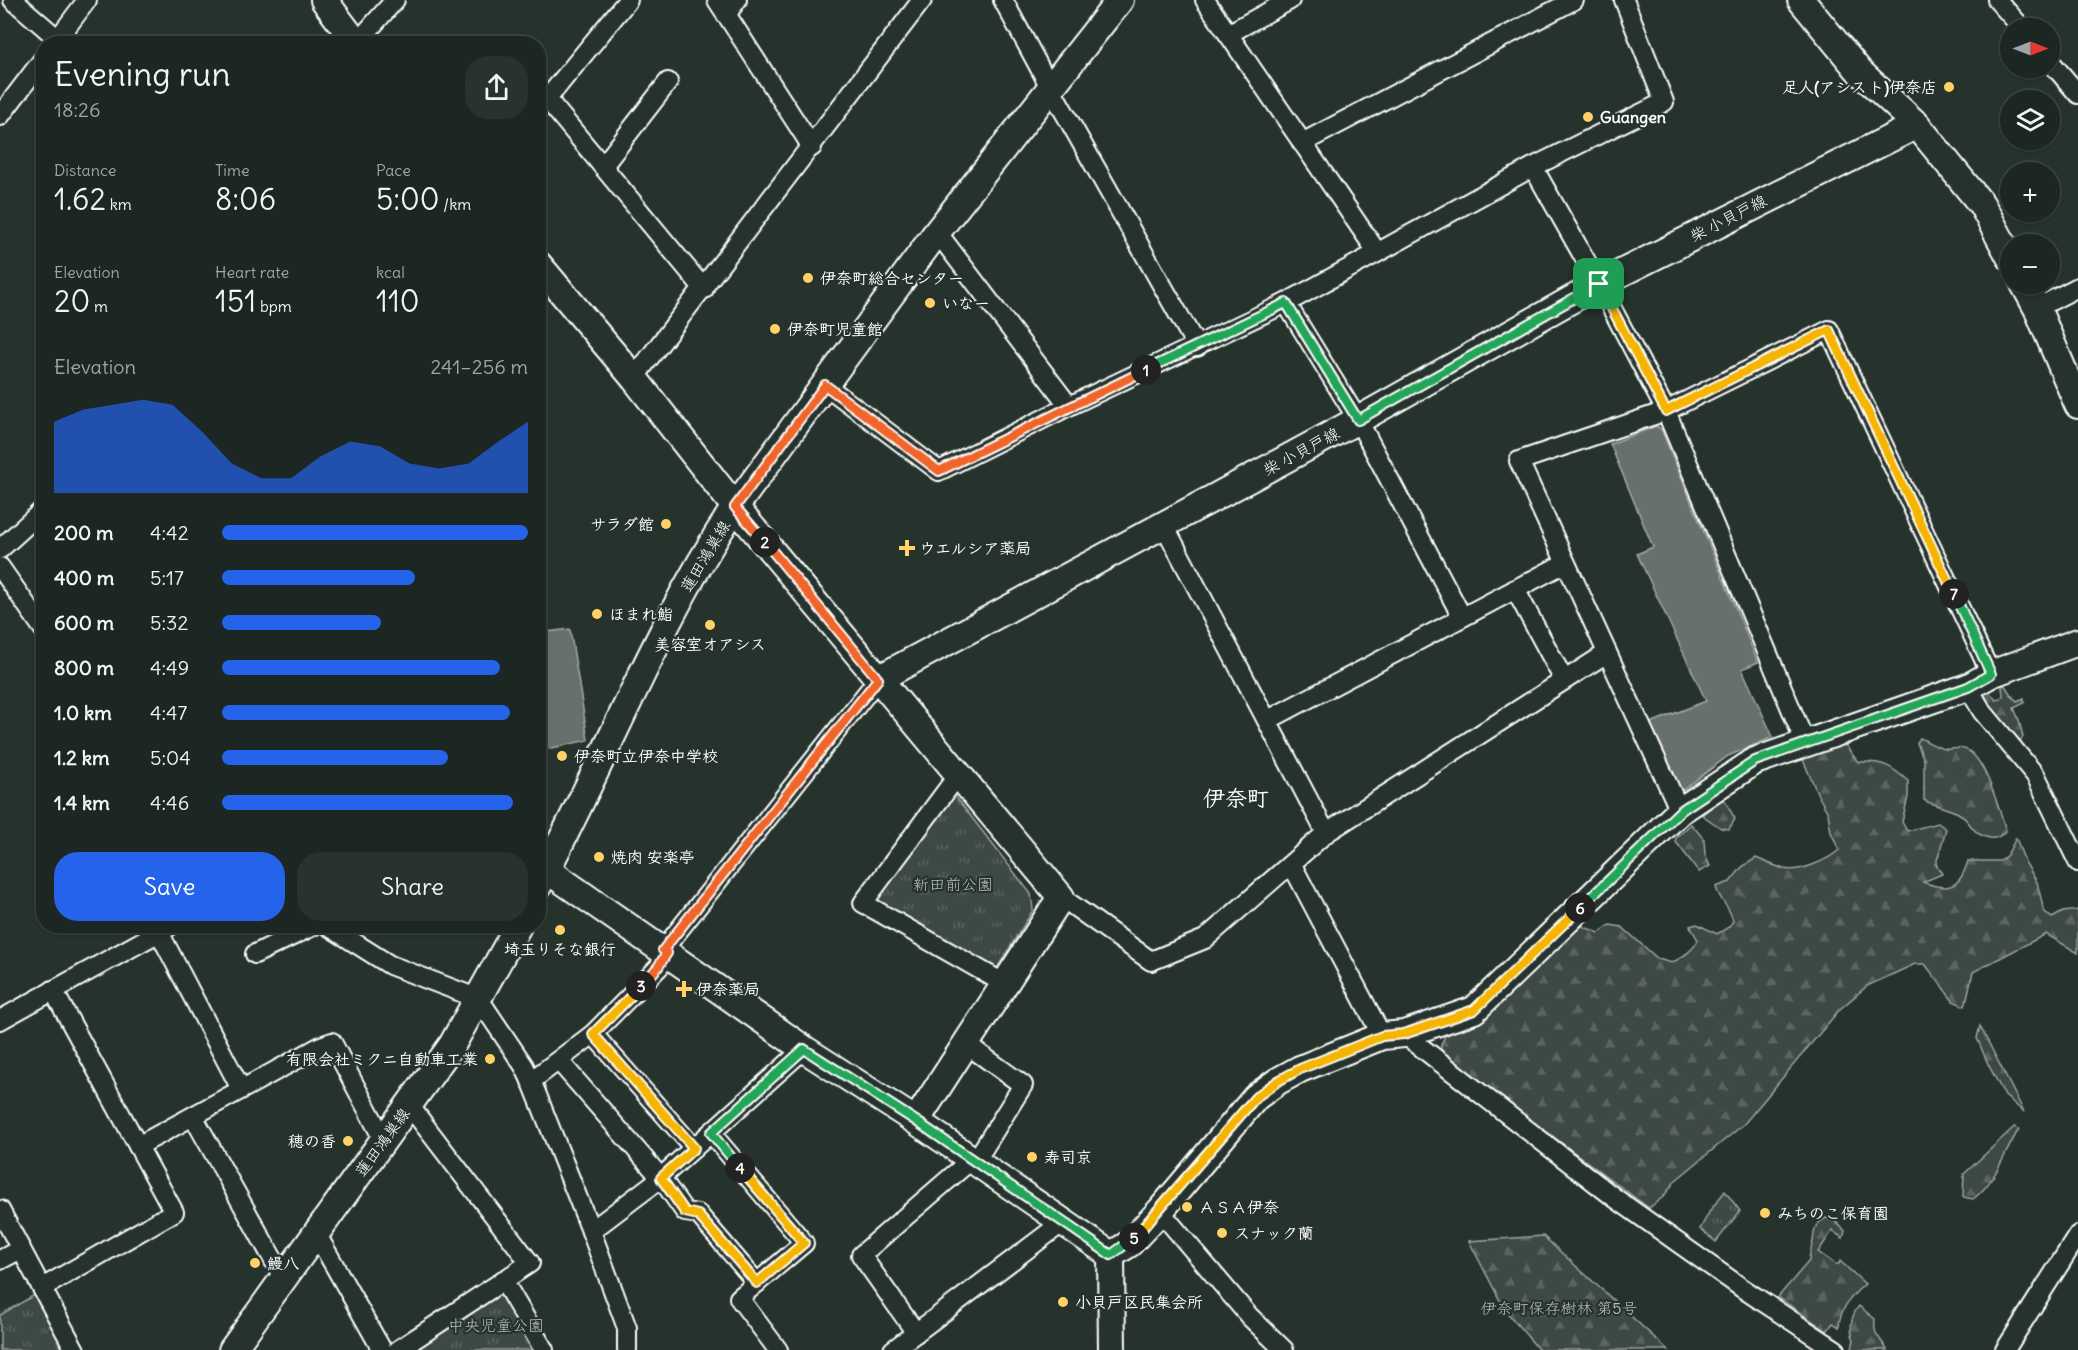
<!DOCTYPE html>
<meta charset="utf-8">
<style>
:root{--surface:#1c2622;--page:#29322f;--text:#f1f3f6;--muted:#a0a5a5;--line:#3a4340;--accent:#2563eb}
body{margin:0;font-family:Delius,"Klee One",sans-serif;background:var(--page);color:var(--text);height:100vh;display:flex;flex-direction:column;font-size:22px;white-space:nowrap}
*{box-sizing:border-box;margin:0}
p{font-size:20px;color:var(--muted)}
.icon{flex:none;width:33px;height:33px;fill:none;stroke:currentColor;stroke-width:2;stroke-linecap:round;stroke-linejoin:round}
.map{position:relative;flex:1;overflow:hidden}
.side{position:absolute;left:36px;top:36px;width:510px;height:897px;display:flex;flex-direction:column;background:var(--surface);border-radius:24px;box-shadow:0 2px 4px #0004,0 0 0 2px var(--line)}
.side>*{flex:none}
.needle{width:39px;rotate:90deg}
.tools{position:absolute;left:2000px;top:18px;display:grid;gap:12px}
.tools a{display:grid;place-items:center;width:60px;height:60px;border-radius:50%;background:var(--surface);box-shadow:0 2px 4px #0004,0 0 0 2px var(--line);font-size:30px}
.pin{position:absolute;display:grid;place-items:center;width:51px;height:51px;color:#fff;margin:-26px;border-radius:12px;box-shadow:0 3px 9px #0006}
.km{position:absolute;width:30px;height:30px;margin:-15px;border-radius:50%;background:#222;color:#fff;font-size:16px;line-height:30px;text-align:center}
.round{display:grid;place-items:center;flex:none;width:63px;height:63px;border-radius:24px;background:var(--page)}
.head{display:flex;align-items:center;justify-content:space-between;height:102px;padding:0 18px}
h1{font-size:33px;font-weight:600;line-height:45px}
.metrics{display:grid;grid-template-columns:repeat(3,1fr);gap:9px;height:102px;padding:6px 18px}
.metrics div{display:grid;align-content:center}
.metrics b{font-size:30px;font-weight:600}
.metrics small{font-size:16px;font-weight:400}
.metrics p{font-size:16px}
.chart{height:168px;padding:12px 18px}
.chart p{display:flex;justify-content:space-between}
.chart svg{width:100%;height:108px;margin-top:6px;fill:var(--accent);opacity:.7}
.action{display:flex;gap:12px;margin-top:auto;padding:12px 18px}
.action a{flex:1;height:69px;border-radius:24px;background:var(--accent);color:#fff;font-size:24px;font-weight:600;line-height:69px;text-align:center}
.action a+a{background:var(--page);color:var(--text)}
ul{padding:0 18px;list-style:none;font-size:20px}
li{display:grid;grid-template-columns:96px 72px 1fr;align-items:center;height:45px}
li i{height:15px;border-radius:8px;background:var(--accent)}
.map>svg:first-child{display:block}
</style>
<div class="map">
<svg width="2078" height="1350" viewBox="0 0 2078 1350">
<defs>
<pattern id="grass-tufts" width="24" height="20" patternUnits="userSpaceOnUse" patternTransform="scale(1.5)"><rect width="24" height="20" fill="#3e4944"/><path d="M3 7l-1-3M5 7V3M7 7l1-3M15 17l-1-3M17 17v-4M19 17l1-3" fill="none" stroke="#5b6460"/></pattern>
<pattern id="forest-firs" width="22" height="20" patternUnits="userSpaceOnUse" patternTransform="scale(1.5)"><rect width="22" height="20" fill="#3e4944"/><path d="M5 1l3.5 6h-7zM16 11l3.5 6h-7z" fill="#5b6460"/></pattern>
</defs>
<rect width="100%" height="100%" fill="#26332d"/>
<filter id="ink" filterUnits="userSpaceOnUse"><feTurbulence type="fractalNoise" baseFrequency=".0167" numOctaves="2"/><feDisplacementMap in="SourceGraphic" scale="12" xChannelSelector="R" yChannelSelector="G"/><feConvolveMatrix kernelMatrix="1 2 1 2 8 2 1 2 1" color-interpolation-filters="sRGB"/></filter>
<g filter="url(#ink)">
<g fill="url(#grass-tufts)" stroke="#9ea4a2" stroke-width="1.5">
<path d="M955 796 1031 894 1033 910 996 970 876 902 874 896 948 797Z"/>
<path d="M1725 1191 1740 1211 1716 1242 1700 1229 1710 1211Z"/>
<path d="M505 1290 538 1350H414Z"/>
<path d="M38 1293 69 1350H0V1315Z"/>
</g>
<g fill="url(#forest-firs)" stroke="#9ea4a2" stroke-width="1.5">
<path d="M2004 684 2011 695 2017 701 2024 698V703L2014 708 2019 720 2023 737 2020 741C2009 729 1988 710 1982 697L1985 692 1990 693 1996 700 2001 699 2003 695 2002 687Z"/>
<path d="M1920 738C1927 741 1937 748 1945 749 1951 750 1958 747 1964 749 1985 754 1999 811 2006 830 2001 836 1997 839 1990 838 1970 835 1971 818 1956 812 1945 807 1935 806 1924 800V760L1917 743Z"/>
<path d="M1843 742 1858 762C1882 761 1890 765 1908 781V797L1902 822 1907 831 1938 823 1946 829 1936 864 1942 874 1923 882C1949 892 1960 888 1968 861H2000L2007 855 2016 838 2025 862 2037 882 2044 911 2052 918 2063 912 2078 910V953L2046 934 1973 972 1965 1006 1953 1001 1925 964H1915L1867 986 1840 1009 1744 1124 1676 1180 1663 1197 1649 1208 1441 1053V1044L1445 1036 1474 1021 1513 992 1564 932 1582 926 1599 933 1610 925 1622 927 1658 959 1672 963C1682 957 1693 951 1698 940L1690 926 1697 924 1717 934 1729 927 1733 921C1729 904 1721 904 1716 887L1730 882 1742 867 1756 858C1765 862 1775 866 1784 869 1799 873 1828 860 1839 850L1831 832 1828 813 1818 795 1801 755Z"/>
<path d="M1723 797 1735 819 1729 829 1721 828 1702 815Z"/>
<path d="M1691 824 1704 839 1705 855 1710 866 1699 872 1676 842V838Z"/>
<path d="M1980 1026 2024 1112 2005 1096 1988 1064 1977 1038Z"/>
<path d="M2014 1127 2019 1129C2004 1153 1996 1182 1973 1199L1963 1197 1964 1174Z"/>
<path d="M1826 1218 1836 1222 1845 1231 1843 1238 1832 1231 1818 1252 1835 1264H1839L1840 1261 1865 1284C1852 1295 1839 1309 1839 1327L1833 1323 1827 1331 1778 1297 1809 1261C1809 1253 1812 1248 1813 1241 1815 1229 1813 1225 1826 1218Z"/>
<path d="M1543 1236 1668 1350H1539L1505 1310 1469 1241Z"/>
<path d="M1859 1306 1875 1319C1873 1339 1881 1336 1887 1350H1855L1852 1348 1854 1340C1849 1329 1851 1315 1859 1306Z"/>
</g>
<g fill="#67706c" stroke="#a4a9a7" stroke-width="1.5">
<path d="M1656 426 1661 429 1758 662 1742 669 1773 737 1728 756 1679 793 1648 724 1706 701 1637 554 1653 547 1610 444Z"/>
<path d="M570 629 588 740 539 751V633Z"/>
</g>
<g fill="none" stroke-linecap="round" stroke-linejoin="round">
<g stroke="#fff" stroke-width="22">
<g id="street">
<path d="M13 0 58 39"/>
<path d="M628 0 547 99 704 289"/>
<path d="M717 0 812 147"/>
<path d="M1003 0 1050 87 1197 347"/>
<path d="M1205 0 1377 252"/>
<path d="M1997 0 2022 28"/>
<path d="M726 15 737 0"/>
<path d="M1228 34 1290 0"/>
<path d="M357 43 395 0"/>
<path d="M54 44 87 0"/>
<path d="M2049 60 2078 94"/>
<path d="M0 116 44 58"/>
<path d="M1302 143 1574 0"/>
<path d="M603 166 668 82"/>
<path d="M1533 167 1599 284 1666 411 1805 742"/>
<path d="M937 232 1069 406"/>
<path d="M1286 303 1358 420 1462 617"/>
<path d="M2037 308 2078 287"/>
<path d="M634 378 922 0"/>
<path d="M825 385 939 471 1069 406 1286 303 1533 167 1664 102 1624 0"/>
<path d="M0 549 44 509"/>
<path d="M0 567 44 630"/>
<path d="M1515 589 1564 680"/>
<path d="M1968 687 1982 711 2036 776 2078 862"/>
<path d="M1268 720 1565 563"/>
<path d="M958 775 863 903 1005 984"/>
<path d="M1680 811 1519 461 1666 411 1829 330 1991 674"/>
<path d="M1326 833 1607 653"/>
<path d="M1292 865 1382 1036"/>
<path d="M1061 897 1151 961 1205 939 1326 833 1164 525"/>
<path d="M328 926 390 965 479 999 524 1066 533 1085 591 1231 627 1328V1350"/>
<path d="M159 932 241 1089"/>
<path d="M663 950 878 679"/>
<path d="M255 954 313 926"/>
<path d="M0 1020 170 926"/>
<path d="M593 1034 694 1148"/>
<path d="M1404 1034 1615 1198 1742 1288 1836 1350"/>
<path d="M966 1044 1023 1085 975 1162"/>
<path d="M559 1061 661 1178 685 1212 698 1214 757 1283"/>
<path d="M531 1081 593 1034 659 967 667 953"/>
<path d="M193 1116 283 1277"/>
<path d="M711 1133 804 1243 739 1298 778 1350"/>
<path d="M138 1146 321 1046 332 1042 384 1141"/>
<path d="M0 1210 75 1350"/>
<path d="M1160 1211 1249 1316 1284 1350"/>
<path d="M591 1231 657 1181 804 1049"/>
<path d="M316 1233 382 1350"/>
<path d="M0 1260 21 1249"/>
<path d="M503 1280 544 1350"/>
<path d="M42 1288 174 1212 53 990"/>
<path d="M916 1333 861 1255 972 1159"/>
<path d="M398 1350 530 1263 409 1105"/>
<path d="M893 1350 1063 1222"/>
<path d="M2005 1350 2078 1235"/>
</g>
</g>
<g stroke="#fff" stroke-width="30">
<g id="secondary">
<path d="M324 0 357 44"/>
<path d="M1801 0 1860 72 1917 125 1982 205 2010 257"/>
<path d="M538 264 634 378 735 507 1061 897 916 1121"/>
<path d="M2024 284 2037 308 2078 405"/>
<path d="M878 679 1358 420 1599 284 1917 125"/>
<path d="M547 870 804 1049 916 1121 1111 1255"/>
<path d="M538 886C606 760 655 627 735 507L937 232 1120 0"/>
<path d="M1111 1255 1129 1244 1160 1211 1256 1097 1278 1081 1300 1069 1382 1036 1404 1034 1474 1010 1680 811 1755 761 1968 687 1991 674 2078 642"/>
<path d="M1111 1255 1112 1350"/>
<path d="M232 1350 452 1045 518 926"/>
</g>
</g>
<use href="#street" stroke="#26332d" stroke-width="18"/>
<use href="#secondary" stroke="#26332d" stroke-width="26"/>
</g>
</g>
<g fill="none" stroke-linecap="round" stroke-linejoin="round" filter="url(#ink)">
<g stroke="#fff" stroke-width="12">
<path id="split-1" d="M1146 370 1286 303 1358 420 1599 284"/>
</g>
<g stroke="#fff" stroke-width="12">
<path id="split-2" d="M765 542 735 507 825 385 939 471 1146 370"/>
</g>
<g stroke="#fff" stroke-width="12">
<path id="split-3" d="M641 986 658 967 667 953 663 950 878 679 765 542"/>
</g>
<g stroke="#fff" stroke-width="12">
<path id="split-4" d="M641 986 593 1034 694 1148 661 1178 685 1212 698 1215 757 1283 804 1243 740 1168"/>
</g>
<g stroke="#fff" stroke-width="12">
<path id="split-5" d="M740 1168 711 1133 804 1049 916 1121 1111 1255 1134 1238"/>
</g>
<g stroke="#fff" stroke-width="12">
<path id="split-6" d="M1134 1238 1256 1097 1278 1081 1300 1069 1382 1036 1404 1034 1474 1010 1580 908"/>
</g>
<g stroke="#fff" stroke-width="12">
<path id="split-7" d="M1580 908 1680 811 1755 761 1968 687 1991 674 1954 594"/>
</g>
<g stroke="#fff" stroke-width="12">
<path id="split-8" d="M1599 284 1666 411 1829 330 1954 594"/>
</g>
<use href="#split-1" stroke="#22a559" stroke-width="8"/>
<use href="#split-2" stroke="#f0652b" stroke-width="8"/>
<use href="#split-3" stroke="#f0652b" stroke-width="8"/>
<use href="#split-4" stroke="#f5b400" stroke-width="8"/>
<use href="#split-5" stroke="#22a559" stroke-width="8"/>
<use href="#split-6" stroke="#f5b400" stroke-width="8"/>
<use href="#split-7" stroke="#22a559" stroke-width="8"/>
<use href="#split-8" stroke="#f5b400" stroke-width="8"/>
</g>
<g fill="#ffd166" stroke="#26332d" stroke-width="2">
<circle cx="1949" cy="87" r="6"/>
<circle cx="1588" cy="117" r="6"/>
<circle cx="808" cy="278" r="6"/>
<circle cx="930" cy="303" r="6"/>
<circle cx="775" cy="329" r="6"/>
<circle cx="666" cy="524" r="6"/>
<path d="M904 539h6v6h6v6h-6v6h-6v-6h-6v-6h6z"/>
<circle cx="597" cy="614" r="6"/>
<circle cx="710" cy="625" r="6"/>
<circle cx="562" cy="756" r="6"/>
<circle cx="599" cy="857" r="6"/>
<circle cx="560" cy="930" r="6"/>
<path d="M681 980h6v6h6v6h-6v6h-6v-6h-6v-6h6z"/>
<circle cx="490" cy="1059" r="6"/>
<circle cx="348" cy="1141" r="6"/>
<circle cx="1032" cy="1157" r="6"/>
<circle cx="1187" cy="1207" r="6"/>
<circle cx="1765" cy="1213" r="6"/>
<circle cx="1222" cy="1233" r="6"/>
<circle cx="255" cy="1263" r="6"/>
<circle cx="1063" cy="1302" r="6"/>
</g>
<g text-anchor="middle" stroke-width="4.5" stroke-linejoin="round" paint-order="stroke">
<g font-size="16" font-weight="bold" fill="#fff" stroke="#26332d" text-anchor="start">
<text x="1937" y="93" text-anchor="end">足人(アシスト)伊奈店</text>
<text x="1600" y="123">Guangen</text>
<text x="820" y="284">伊奈町総合センター</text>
<text x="942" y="309">いなー</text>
<text x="787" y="335">伊奈町児童館</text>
<text x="654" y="530" text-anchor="end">サラダ館</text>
<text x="919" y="554">ウエルシア薬局</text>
<text x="609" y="620">ほまれ鮨</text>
<text x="710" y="650" text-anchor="middle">美容室オアシス</text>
<text x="574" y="762">伊奈町立伊奈中学校</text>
<text x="611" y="863">焼肉 安楽亭</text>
<text x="560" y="955" text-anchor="middle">埼玉りそな銀行</text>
<text x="696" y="995">伊奈薬局</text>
<text x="478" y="1065" text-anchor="end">有限会社ミクニ自動車工業</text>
<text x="336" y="1147" text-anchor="end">穂の香</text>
<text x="1044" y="1163">寿司京</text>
<text x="1199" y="1213">ＡＳＡ伊奈</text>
<text x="1777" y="1219">みちのこ保育園</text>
<text x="1234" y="1239">スナック蘭</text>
<text x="267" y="1269">鰻八</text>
<text x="1075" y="1308">小貝戸区民集会所</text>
</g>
<g font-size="16" fill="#fff" stroke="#26332d">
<text transform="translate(1728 218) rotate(-27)" y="6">柴 小貝戸線</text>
<text transform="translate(1301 451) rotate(-28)" y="6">柴 小貝戸線</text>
<text transform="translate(705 556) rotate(-59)" y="6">蓮田鴻巣線</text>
<text transform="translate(382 1142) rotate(-54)" y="6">蓮田鴻巣線</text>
</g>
<g font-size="16" fill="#bbbfbe" stroke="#26332d">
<text x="953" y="890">新田前公園</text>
<text x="1559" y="1314">伊奈町保存樹林 第5号</text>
<text x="496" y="1331">中央児童公園</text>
</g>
<g font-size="22" font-weight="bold" fill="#fff" stroke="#26332d">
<text x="1236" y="806">伊奈町</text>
</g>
</g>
</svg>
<div class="tools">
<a><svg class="needle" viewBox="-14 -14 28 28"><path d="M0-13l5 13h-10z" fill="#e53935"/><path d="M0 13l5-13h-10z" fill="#a0a5a5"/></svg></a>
<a><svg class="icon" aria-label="layers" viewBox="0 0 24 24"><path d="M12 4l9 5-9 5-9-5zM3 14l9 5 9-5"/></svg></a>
<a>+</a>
<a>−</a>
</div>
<div class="pin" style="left:1599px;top:284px;background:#1e9e55"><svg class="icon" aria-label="arrive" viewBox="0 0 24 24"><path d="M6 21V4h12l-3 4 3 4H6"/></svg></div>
<b class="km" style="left:1146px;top:370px">1</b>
<b class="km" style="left:765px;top:542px">2</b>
<b class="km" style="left:641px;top:986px">3</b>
<b class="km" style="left:740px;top:1168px">4</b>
<b class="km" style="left:1134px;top:1238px">5</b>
<b class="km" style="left:1580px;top:908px">6</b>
<b class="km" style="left:1954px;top:594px">7</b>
<section class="side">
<div class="head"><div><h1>Evening run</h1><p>18:26</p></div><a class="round"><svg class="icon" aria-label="share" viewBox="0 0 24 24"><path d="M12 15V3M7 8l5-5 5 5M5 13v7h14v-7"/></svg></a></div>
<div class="metrics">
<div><p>Distance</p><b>1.62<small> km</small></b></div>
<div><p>Time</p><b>8:06</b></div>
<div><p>Pace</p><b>5:00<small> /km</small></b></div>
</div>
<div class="metrics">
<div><p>Elevation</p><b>20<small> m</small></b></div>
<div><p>Heart rate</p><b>151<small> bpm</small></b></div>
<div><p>kcal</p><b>110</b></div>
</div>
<div class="chart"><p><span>Elevation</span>241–256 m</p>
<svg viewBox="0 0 160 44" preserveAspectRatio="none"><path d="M0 44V15L10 10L20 8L30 6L40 8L50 19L60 32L70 38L80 38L90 29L100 23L110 25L120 32L130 34L140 32L150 23L160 15V44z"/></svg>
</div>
<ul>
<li><b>200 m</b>4:42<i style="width:100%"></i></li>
<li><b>400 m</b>5:17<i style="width:63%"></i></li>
<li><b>600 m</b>5:32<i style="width:52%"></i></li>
<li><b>800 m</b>4:49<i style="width:91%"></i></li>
<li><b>1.0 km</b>4:47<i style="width:94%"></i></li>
<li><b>1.2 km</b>5:04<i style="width:74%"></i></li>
<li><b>1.4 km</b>4:46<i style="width:95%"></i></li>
</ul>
<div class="action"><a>Save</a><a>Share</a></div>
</section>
</div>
